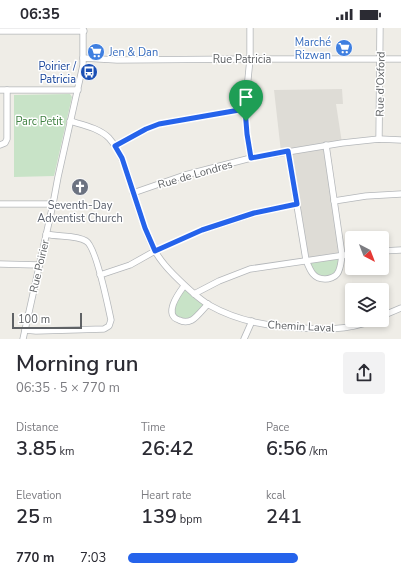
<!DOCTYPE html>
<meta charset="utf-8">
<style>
:root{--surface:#fff;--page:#f2f2f3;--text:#2b2b33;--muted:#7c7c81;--accent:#2563eb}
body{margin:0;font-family:"Nunito Sans",sans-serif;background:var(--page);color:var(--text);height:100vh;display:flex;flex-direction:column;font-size:15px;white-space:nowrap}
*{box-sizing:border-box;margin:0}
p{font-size:13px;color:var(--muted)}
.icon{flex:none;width:22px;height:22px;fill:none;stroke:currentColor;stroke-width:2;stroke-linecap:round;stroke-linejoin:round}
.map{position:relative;height:311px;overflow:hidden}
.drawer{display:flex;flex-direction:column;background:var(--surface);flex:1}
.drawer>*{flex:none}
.needle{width:26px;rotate:138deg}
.tools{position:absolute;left:345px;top:203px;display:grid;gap:8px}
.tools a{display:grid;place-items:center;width:44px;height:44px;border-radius:4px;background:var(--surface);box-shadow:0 2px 6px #0003;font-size:20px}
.scale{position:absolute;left:12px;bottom:10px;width:70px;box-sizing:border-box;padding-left:4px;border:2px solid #5f6265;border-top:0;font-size:11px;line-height:14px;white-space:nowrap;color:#5f6265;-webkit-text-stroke:3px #fff;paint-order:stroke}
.pin{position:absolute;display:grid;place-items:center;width:34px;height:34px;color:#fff;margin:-41px -17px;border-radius:50% 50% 50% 0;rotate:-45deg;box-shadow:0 0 4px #0007}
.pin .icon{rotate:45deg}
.round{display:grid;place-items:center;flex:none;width:42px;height:42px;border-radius:4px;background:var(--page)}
.summary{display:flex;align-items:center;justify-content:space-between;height:68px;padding:0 16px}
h1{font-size:22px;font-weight:600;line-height:30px}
.metrics{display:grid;grid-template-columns:repeat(3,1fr);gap:6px;height:68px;padding:4px 16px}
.metrics div{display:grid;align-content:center}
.metrics b{font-size:20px;font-weight:600}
.metrics small{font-size:11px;font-weight:400}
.metrics p{font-size:11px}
ul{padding:0 16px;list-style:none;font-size:13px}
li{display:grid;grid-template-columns:64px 48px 1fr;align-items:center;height:30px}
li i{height:10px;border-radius:5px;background:var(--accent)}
.status{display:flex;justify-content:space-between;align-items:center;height:28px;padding:0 20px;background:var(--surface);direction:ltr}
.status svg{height:11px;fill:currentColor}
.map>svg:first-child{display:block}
</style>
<div class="status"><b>06:35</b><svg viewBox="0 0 49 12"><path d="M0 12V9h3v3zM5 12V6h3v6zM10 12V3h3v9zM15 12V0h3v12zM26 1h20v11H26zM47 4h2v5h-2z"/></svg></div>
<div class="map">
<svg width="401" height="311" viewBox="0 0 401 311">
<rect width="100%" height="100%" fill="#efede7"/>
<path fill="#dedcd6" d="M342 61 343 76H336L342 115 326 117 342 227 306 232 288 123 281 124 274 62Z"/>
<g fill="#c8e3c7">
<path d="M70 66 72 69 54 148 14 149V67Z"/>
<path d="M342 227 336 247 318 251 306 232Z"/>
<path d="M184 258 208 276 192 292 184 294 173 288 175 271Z"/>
</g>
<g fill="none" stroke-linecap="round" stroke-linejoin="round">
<g stroke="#b4b7ba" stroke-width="7">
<g id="minor">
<path d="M250 0V31L245 81 247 106 251 130"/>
<path d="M0 3H84"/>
<path d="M83 30 117 32 250 31H401"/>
<path d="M0 62H78"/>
<path d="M70 93C83 97 99 100 109 110 124 127 129 152 136 173 141 189 146 206 154 221 159 231 167 240 174 247 185 258 196 269 209 277 232 290 260 297 287 299 315 301 346 304 373 292"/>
<path d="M379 111 380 0"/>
<path d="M0 117 5 115 7 111V62"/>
<path d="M115 118 146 101 159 96 245 81"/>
<path d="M288 123 306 232C310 242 313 251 325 251 329 251 335 249 337 246 341 241 341 233 342 227L326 117"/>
<path d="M133 165 185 147 251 130 342 115 379 111 401 112"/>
<path d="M334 173 366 168 401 166"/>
<path d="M0 176H53"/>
<path d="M382 223 401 222"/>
<path d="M0 236 39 237"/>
<path d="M100 247 130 237 155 223 202 202 255 185 297 176"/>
<path d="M184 258C178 266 163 287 179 292 183 294 188 294 192 292 197 289 203 281 208 276"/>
<path d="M194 266 219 253 250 241 352 226"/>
<path d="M382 288 401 280"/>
<path d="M25 302 36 303 104 301 109 298 111 292C108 278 96 218 86 213 77 207 58 209 46 206"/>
<path d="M23 311 53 176 58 149 83 37V0"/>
<path d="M244 311 252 293"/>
</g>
</g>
<use href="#minor" stroke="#fff" stroke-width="5.5"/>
</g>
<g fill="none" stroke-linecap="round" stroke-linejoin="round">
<g stroke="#fff" stroke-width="8">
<path id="route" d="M245 81 247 106 251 130 288 123 297 176 254 185 202 202 155 223 145 200 122 130 115 118 146 101 159 96Z"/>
</g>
<use href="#route" stroke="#2563eb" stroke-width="5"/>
</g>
<defs>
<g id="supermarket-disc" transform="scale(0.9)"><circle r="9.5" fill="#3f7fe0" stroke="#fff"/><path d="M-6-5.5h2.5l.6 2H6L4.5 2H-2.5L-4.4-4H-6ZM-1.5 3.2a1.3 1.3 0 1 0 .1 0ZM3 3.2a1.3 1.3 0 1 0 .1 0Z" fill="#fff"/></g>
<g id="bus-disc" transform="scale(0.9)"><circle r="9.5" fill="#1a4fb4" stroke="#fff"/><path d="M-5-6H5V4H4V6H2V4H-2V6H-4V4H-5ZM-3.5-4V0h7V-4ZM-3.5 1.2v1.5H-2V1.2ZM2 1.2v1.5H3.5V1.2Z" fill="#fff"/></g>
<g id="church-disc" transform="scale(0.9)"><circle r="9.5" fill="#6b7280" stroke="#fff"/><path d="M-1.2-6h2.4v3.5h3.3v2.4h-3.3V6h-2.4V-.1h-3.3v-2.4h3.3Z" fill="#fff"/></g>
</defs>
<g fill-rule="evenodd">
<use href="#supermarket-disc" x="344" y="20"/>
<use href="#supermarket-disc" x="96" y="24"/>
<use href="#bus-disc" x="89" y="44"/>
<use href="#church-disc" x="80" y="159"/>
</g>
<g text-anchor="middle" stroke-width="3" stroke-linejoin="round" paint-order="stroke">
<g font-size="11" fill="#366cbe" stroke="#fff" text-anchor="end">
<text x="331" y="18">Marché<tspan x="331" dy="13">Rizwan</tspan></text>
<text x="109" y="28" text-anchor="start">Jen &amp; Dan</text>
</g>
<g font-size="11" fill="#5f6265" stroke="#fff">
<text x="242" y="35">Rue Patricia</text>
<text transform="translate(380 56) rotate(-89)" y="4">Rue d'Oxford</text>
<text transform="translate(195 146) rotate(-16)" y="4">Rue de Londres</text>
<text transform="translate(39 238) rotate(-77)" y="4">Rue Poirier</text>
<text transform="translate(301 298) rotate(3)" y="4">Chemin Laval</text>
</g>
<g font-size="11" fill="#164399" stroke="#fff" text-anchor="end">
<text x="76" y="42">Poirier /<tspan x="76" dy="13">Patricia</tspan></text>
</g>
<g font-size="11" fill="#418243" stroke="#fff">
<text x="39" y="97">Parc Petit</text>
</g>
<g font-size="11" fill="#5b616d" stroke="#fff">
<text x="80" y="181">Seventh-Day<tspan x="80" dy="13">Adventist Church</tspan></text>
</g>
</g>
</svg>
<div class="tools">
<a><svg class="needle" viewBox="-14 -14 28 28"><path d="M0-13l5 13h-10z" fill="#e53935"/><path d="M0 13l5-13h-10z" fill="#7c7c81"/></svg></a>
<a><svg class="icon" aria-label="layers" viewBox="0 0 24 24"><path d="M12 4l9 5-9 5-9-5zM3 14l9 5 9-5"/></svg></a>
</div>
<div class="scale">100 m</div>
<div class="pin" style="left:246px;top:93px;background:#1e9e55"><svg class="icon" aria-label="arrive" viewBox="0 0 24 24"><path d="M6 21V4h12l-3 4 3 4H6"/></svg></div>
</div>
<section class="drawer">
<div class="summary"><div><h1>Morning run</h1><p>06:35 · 5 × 770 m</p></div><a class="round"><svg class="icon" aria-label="share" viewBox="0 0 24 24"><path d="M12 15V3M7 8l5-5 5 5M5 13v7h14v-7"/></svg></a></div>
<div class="metrics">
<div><p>Distance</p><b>3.85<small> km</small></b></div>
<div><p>Time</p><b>26:42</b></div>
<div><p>Pace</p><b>6:56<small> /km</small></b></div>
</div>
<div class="metrics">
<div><p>Elevation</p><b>25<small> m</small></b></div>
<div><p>Heart rate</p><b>139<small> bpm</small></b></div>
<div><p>kcal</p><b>241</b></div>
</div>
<ul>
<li><b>770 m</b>7:03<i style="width:66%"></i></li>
</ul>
</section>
